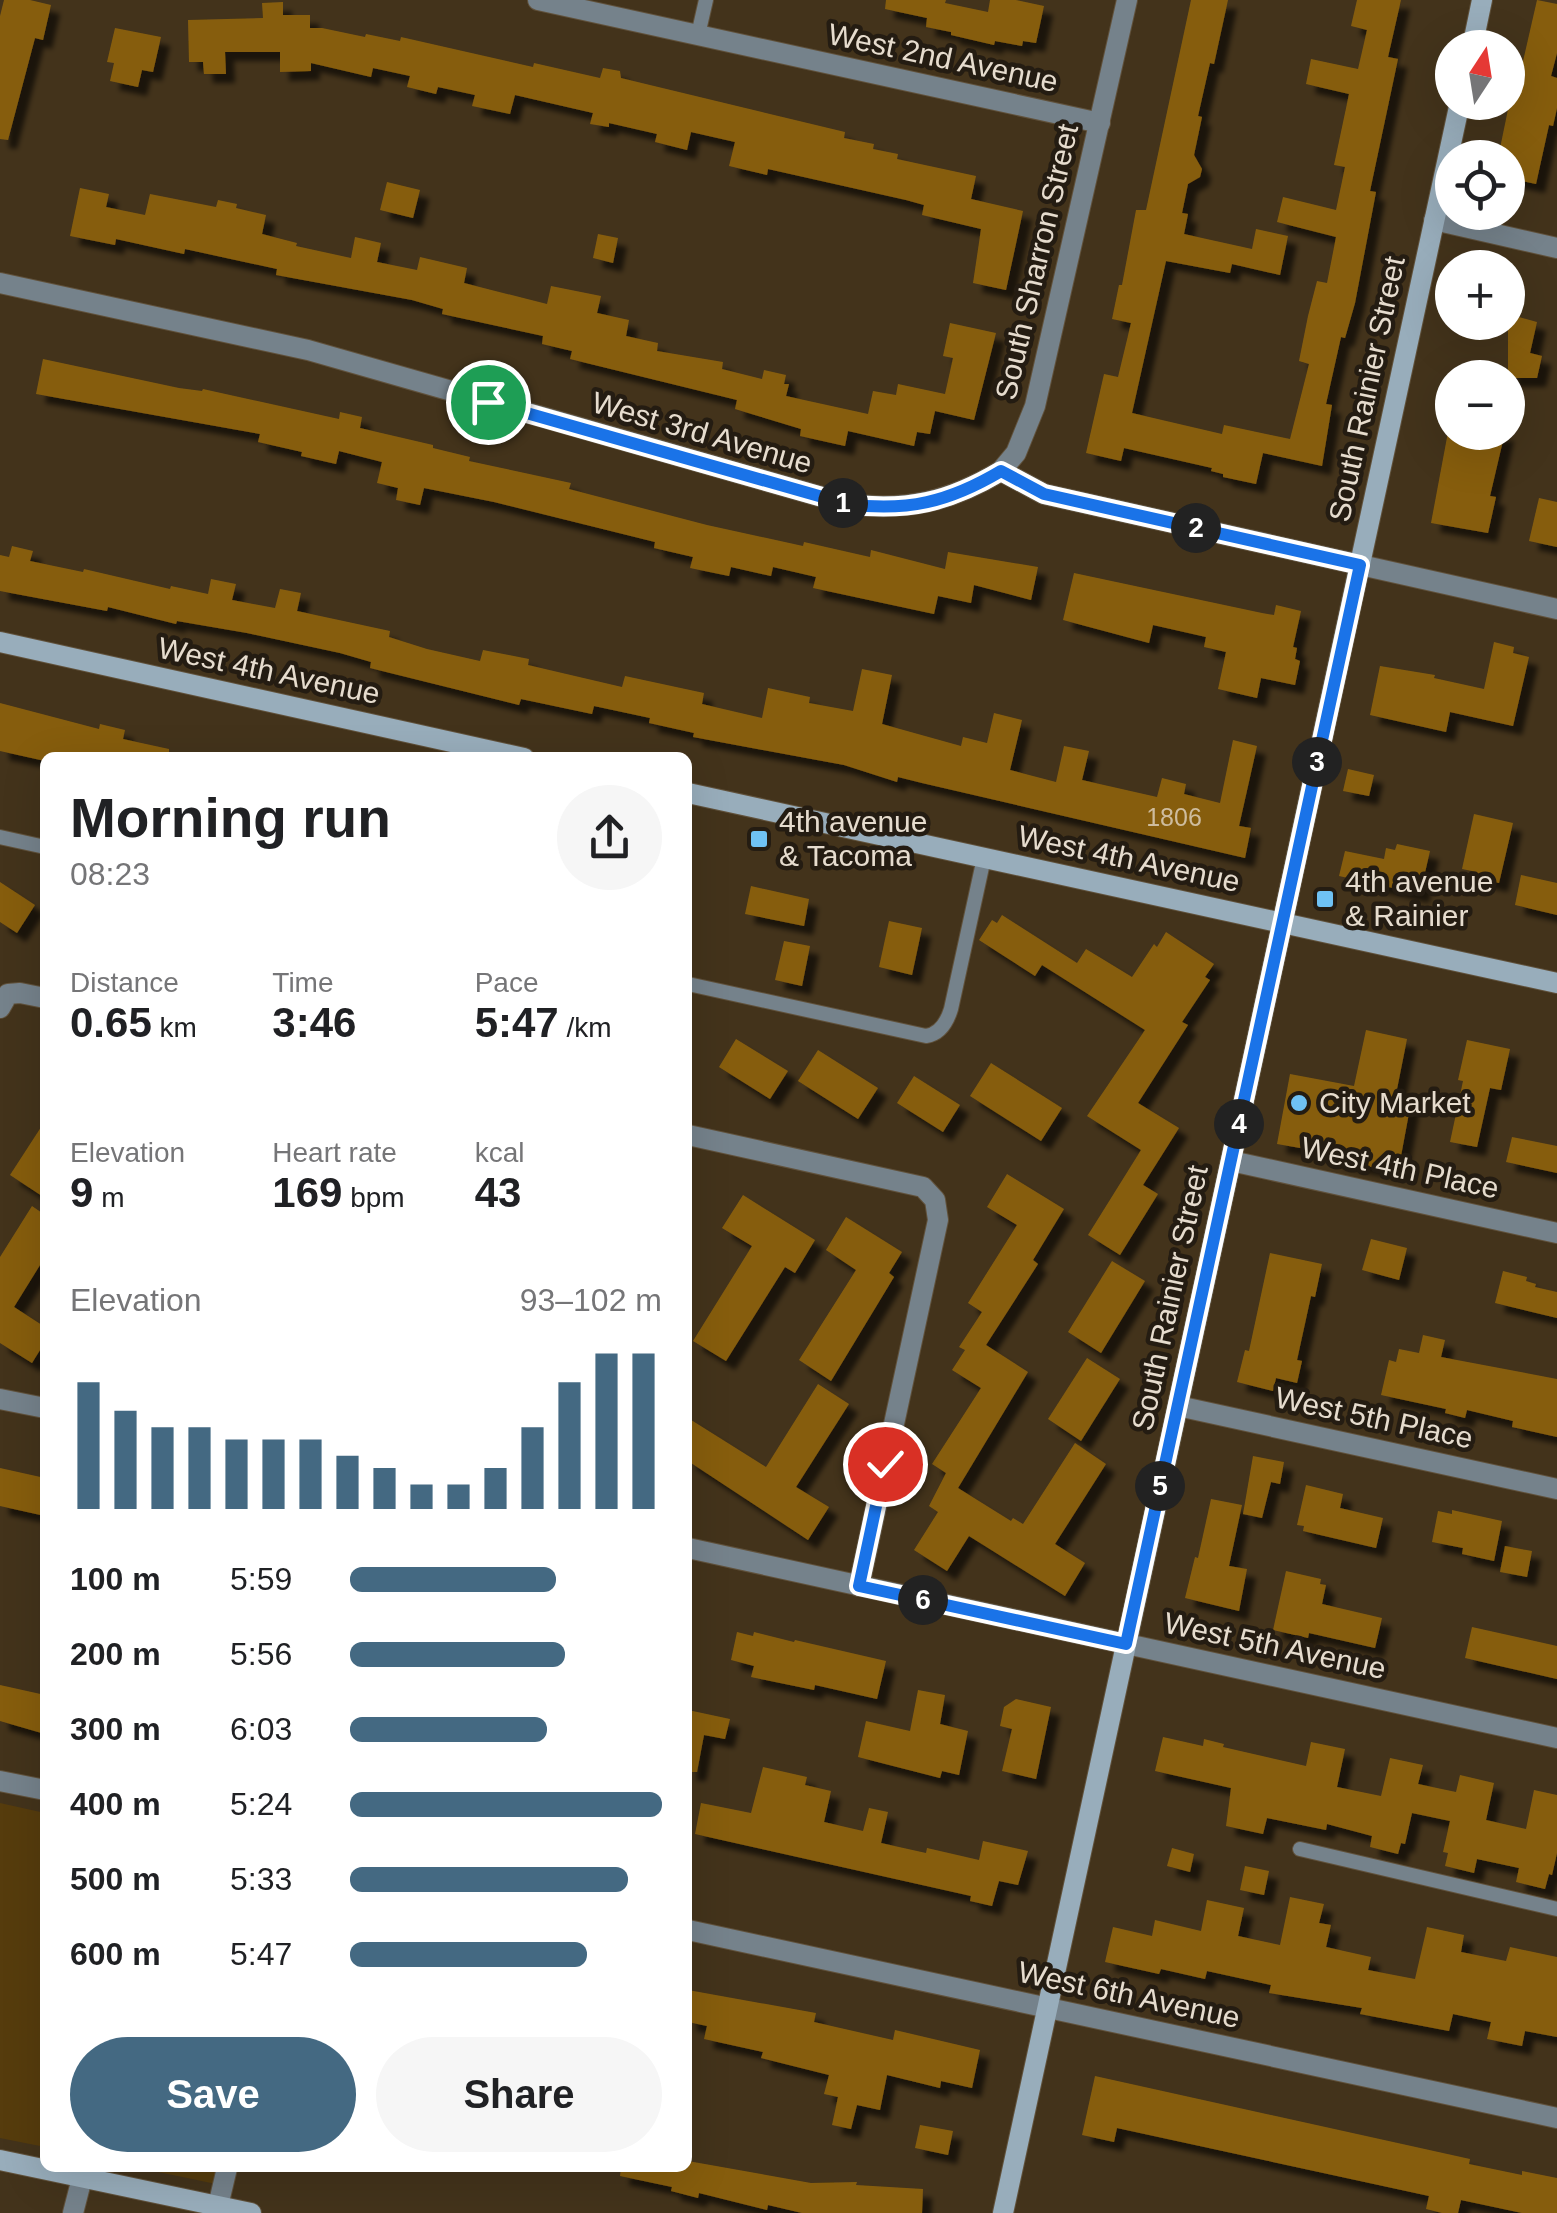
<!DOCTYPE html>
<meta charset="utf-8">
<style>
:root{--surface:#fff;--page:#f6f6f6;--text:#202124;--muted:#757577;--accent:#446982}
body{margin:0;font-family:Arial,sans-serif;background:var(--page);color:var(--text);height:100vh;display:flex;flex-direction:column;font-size:38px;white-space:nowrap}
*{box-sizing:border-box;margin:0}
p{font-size:32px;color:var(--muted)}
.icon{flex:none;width:55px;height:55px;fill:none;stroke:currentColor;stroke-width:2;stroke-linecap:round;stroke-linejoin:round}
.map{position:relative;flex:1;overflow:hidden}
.drawer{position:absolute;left:40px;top:752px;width:652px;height:1420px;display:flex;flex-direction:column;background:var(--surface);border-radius:15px;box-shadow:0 10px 40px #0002}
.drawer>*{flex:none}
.needle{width:65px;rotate:12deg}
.controls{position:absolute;left:1435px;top:30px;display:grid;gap:20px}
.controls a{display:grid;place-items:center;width:90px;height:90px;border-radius:50%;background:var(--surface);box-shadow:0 10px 40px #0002;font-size:50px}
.pin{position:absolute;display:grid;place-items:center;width:85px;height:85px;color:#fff;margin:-42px;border:5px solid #fff;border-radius:50%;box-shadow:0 2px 10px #0007}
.km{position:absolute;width:50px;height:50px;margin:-25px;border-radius:50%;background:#222;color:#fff;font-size:28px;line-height:50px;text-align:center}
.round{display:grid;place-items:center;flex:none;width:105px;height:105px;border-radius:52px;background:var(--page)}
.headline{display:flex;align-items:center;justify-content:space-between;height:170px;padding:0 30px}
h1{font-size:55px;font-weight:700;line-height:75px}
.metrics{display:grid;grid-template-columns:repeat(3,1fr);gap:15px;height:170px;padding:10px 30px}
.metrics div{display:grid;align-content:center}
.metrics b{font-size:42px;font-weight:700}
.metrics small{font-size:28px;font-weight:400}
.metrics p{font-size:28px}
.chart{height:280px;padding:20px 30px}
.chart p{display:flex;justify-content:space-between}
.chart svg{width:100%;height:180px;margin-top:10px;stroke:var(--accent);stroke-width:6}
.primary-button{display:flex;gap:20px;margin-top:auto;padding:20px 30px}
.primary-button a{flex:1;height:115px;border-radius:60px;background:var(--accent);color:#fff;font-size:40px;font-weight:700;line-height:115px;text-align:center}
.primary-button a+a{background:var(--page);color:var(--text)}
ul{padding:0 30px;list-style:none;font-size:32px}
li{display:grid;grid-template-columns:160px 120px 1fr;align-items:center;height:75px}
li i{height:25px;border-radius:12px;background:var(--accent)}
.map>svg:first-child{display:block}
</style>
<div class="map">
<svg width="1557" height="2213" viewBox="0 0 1557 2213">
<defs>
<filter id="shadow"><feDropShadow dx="9" dy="9" stdDeviation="2.5" flood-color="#0009"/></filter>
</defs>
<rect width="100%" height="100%" fill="#43331b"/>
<g fill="#563c0d">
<path d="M0 1803 45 1813V2147L0 2138Z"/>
<path d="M139 2168H219L216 2184Z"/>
</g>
<g fill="#865d0e" filter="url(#shadow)">
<path d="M4 0H30L51 5 43 40 35 38 8 140 0 139V16Z"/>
<path d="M886 0H946L945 3 988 12 990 0H1016L1044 6 1036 43 1023 41 1022 46 995 41 994 45 951 35V32L926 27 927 18 885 9Z"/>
<path d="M1191 0H1228L1214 64 1210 63 1198 116 1202 117 1194 155 1202 169 1200 177 1188 184 1182 213 1188 214 1184 234 1252 249 1256 229 1288 236 1280 275 1232 264 1230 273 1166 261 1132 413 1222 434 1224 425 1290 439 1309 364 1299 361 1308 316 1317 281 1327 283 1336 237 1277 222 1283 197 1336 210 1345 167 1334 165 1349 94 1306 84 1311 59 1358 69 1367 30 1351 26 1357 0H1401L1388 57 1398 59 1370 191 1376 192 1355 303 1345 338 1341 337 1326 404 1332 405 1322 466 1263 453 1256 484 1223 477V474L1211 471 1212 468 1124 448 1121 461 1086 453 1104 374 1118 377 1131 323 1112 319 1119 285H1122L1136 210H1146Z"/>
<path d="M1537 0 1557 4V53L1551 76 1557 78V108L1553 126 1549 125 1536 184 1508 178V158H1498L1512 90 1508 89 1510 68 1521 70Z"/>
<path d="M283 2V15H310V28H322L365 37 366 34 400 41 401 37 533 67 534 63 600 78 603 68 620 71 621 78 845 132 844 138 874 144 873 149 898 154 897 159 976 176 971 199 1023 211 1006 290 973 283 981 229 922 215 924 205 906 200 768 169 767 175 729 166 735 142 691 132 687 150 655 142 657 134 609 123V127L590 124 593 113 515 95 510 114 472 106 475 95 438 87 436 94 407 87 410 76 373 68 371 77 311 63V71L280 72V52H225L226 74H204L203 62H189L188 20 263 18 262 3Z"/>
<path d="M115 28 161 37 153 72 142 70 138 87 110 81 114 63 107 62Z"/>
<path d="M387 182 420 190 413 218 380 210Z"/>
<path d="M80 188 109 194 106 207 145 215 150 194 216 207 218 200 237 204 236 208 266 215 262 234 297 243 296 246 351 258 355 237 381 243 377 262 417 270 420 257 467 268 464 283 547 304 551 286 601 296 597 313 629 320 626 336 658 343 657 351 723 362 722 369 762 379 764 370 786 375 784 384H789L786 396 868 414 873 391 896 395 898 384 945 394 953 358 943 356 950 323 996 333 974 420 935 411 930 434 917 432 914 446 848 431 845 446 800 436 801 429 735 409 737 400 570 359 572 351 542 344 543 336 442 314 443 309 412 300 276 275 277 269 185 249 184 254 116 239 115 245 70 236Z"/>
<path d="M598 234 618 238 613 263 593 258Z"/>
<path d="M1508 314 1537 322 1530 353 1542 356 1537 378H1508Z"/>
<path d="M43 359 179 388 202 391 203 389 339 419 340 412 362 417 360 428 433 445V448L470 457 469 461 571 483 569 489 707 525 803 546 804 542 870 557 871 550 945 569 948 552 1038 567 1031 600 974 585 971 603 938 596 934 614 813 588 816 577 773 567 771 576 731 567 729 576 690 568 693 557 654 548 655 542 494 502 424 488 420 505 396 500 398 488 377 483 382 462 339 451 336 464 301 456 302 452 258 442 260 434 36 394Z"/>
<path d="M1448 432H1505L1490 496 1496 497 1488 533 1431 523Z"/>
<path d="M1539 498 1557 502V547L1529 541Z"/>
<path d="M12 546 33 551 30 561 83 572 84 569 170 589 171 586 208 594 211 579 236 584 232 600 275 608 280 589 301 593 297 611 390 631 389 637 427 649 480 661 483 650 529 659 528 665 622 687 625 676 704 693 702 704 762 718 768 688 810 697 809 703 853 711 862 669 892 675 882 724 961 746 963 737 987 743 994 713 1022 720 1010 770 1056 782 1064 746 1089 751 1082 780 1157 797 1162 778 1186 784 1184 794 1220 803 1233 740 1257 746 1239 826 1251 828 1245 858 922 783 898 777 897 782 844 765 693 737 694 733 649 723 650 718 594 706 592 714 521 699 519 705 370 668 371 662 340 653 247 633 177 621 176 624 108 607 107 611 0 591V555L9 557Z"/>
<path d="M1074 573 1262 613 1274 615 1276 605 1301 611 1293 647 1297 648 1295 659 1300 661 1295 685 1261 678 1257 698 1218 689 1226 652 1204 647 1206 637 1153 625 1149 643 1063 620Z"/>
<path d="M1494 642 1514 647 1513 653 1529 657 1513 726 1450 712 1446 732 1370 715 1380 666 1435 675 1434 678 1484 689Z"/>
<path d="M0 703 99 729 100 724 125 730 123 739 169 749V758H45V761L0 751Z"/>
<path d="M1348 769 1374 775 1369 796 1343 791Z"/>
<path d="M1474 814 1513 823 1499 883 1476 878 1477 872 1462 869Z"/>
<path d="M1397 844 1430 851 1420 894 1339 876 1345 851 1384 859 1386 848 1395 850Z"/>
<path d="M1521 875 1557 883V915L1515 905Z"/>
<path d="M0 882 35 905 17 933 0 922Z"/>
<path d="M751 886 809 899 804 926 745 914Z"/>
<path d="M1002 915 1077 963 1086 949 1132 977 1154 944 1157 947 1166 932 1214 964 1205 977 1210 980 1182 1022 1188 1025 1138 1103 1179 1128 1143 1185 1158 1194 1120 1255 1088 1235 1141 1150 1087 1116 1145 1030 1042 965 1035 976 979 940 992 920 997 923Z"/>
<path d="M889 921 922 928 912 975 879 967Z"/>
<path d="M784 941 810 946 802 986 775 980Z"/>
<path d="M1366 1030 1407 1039 1396 1094 1412 1097 1398 1172 1334 1160 1335 1154 1277 1144 1290 1074 1354 1086Z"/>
<path d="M736 1039 788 1071 770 1099 719 1067Z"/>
<path d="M1467 1040 1510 1049 1501 1090 1490 1088 1477 1147 1450 1142 1463 1081 1458 1080Z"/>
<path d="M818 1050 878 1088 858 1119 798 1081Z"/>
<path d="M991 1063 1062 1108 1041 1141 970 1096Z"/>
<path d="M914 1076 960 1105 943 1132 897 1103Z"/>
<path d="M45 1121V1198L10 1175Z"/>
<path d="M1512 1137 1557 1146V1173L1506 1162Z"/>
<path d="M1007 1174 1064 1209 1033 1260 1038 1264 986 1345 1028 1372 958 1488 1011 1521 1013 1518 1023 1524 1075 1443 1106 1464 1055 1544 1085 1563 1065 1596 969 1536 947 1571 914 1550 938 1512 929 1506 946 1473 932 1464 981 1388 952 1370 965 1350 959 1347 982 1312 968 1303 1017 1225 987 1207Z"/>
<path d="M743 1195 815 1240 795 1273 785 1267 726 1361 693 1341 752 1246 722 1228Z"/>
<path d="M32 1206 45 1215V1257L14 1307 45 1327V1342L32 1363 0 1343V1257Z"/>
<path d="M846 1217 902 1252 889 1273 894 1277 831 1381 799 1360 856 1270 826 1250Z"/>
<path d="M1371 1239 1407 1248 1399 1280 1362 1270Z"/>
<path d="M1270 1253 1322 1264 1315 1297 1311 1296 1297 1360 1302 1361 1297 1383 1276 1378 1273 1391 1237 1382 1245 1350 1249 1351Z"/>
<path d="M1112 1261 1145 1281 1101 1353 1068 1332Z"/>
<path d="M1503 1271 1527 1277 1526 1281 1536 1284 1535 1287 1557 1292V1318L1495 1303Z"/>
<path d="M1423 1335 1445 1340 1441 1357 1557 1379V1437L1512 1427 1513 1421 1467 1410 1465 1418 1445 1413 1446 1409 1381 1395 1389 1360 1396 1362 1399 1349 1419 1353Z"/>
<path d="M1087 1358 1120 1379 1081 1441 1048 1419Z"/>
<path d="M818 1384 849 1404 796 1487 829 1507 808 1540 688 1461V1418L766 1467Z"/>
<path d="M1253 1456 1284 1462 1280 1484 1271 1482 1262 1518 1243 1514Z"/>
<path d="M0 1468 45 1478V1516L0 1506Z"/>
<path d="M1306 1485 1343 1494 1340 1508 1383 1518 1376 1548 1303 1531 1304 1526 1297 1525Z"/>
<path d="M1211 1499 1242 1505 1229 1566 1247 1569 1239 1611 1185 1598 1195 1557 1198 1558Z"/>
<path d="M1452 1510 1502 1521 1494 1561 1462 1554 1463 1548 1432 1542 1438 1511 1452 1514Z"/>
<path d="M1505 1546 1532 1551 1527 1577 1500 1572Z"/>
<path d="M1286 1571 1321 1579 1320 1584 1326 1585 1322 1604 1382 1618 1375 1648 1309 1633 1308 1638 1273 1630Z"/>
<path d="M1472 1627 1557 1646V1679L1465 1658Z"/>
<path d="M737 1632 753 1636 754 1632 794 1642 795 1640 886 1661 877 1699 815 1685 814 1690 751 1677 754 1666 731 1660Z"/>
<path d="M0 1685 45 1695V1734L0 1721Z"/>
<path d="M918 1690 945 1695 940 1724 968 1731 959 1775 942 1771 940 1778 858 1757 866 1721 910 1731Z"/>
<path d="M1016 1699 1051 1707 1036 1779 1002 1771 1012 1729 1000 1726 1004 1707Z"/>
<path d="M688 1710 730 1719 725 1739 704 1735 697 1772H688Z"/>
<path d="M1163 1737 1203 1746 1204 1739 1224 1744 1223 1747 1306 1766 1311 1742 1345 1749 1337 1787 1381 1796 1390 1758 1423 1765 1418 1784 1456 1792 1460 1775 1494 1783 1486 1820 1526 1829 1534 1790 1557 1795V1853L1552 1875 1549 1874 1545 1889 1516 1882 1519 1868 1477 1859 1474 1873 1445 1866 1448 1853 1443 1852 1450 1821 1412 1813 1405 1844 1401 1843 1398 1854 1370 1847 1372 1836 1327 1824 1326 1830 1267 1818 1263 1834 1226 1826 1231 1788 1155 1771Z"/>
<path d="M763 1767 807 1777 805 1785 831 1791 824 1822 863 1831 869 1808 888 1812 881 1843 926 1853 927 1848 979 1860 983 1841 1028 1851 1018 1885 999 1881 992 1906 970 1901 971 1896 695 1834 701 1803 751 1813Z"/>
<path d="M1172 1848 1194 1854 1190 1872 1167 1866Z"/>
<path d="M1245 1866 1269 1871 1264 1895 1240 1890Z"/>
<path d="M1290 1897 1324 1904 1319 1923 1331 1925 1326 1947 1371 1957 1368 1970 1415 1979 1427 1927 1464 1935 1461 1952 1506 1961 1510 1947 1557 1957V2037L1525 2031 1522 2046 1487 2039 1491 2022 1453 2014 1449 2031 1360 2014 1362 2008 1269 1993 1271 1985 1207 1971 1205 1979 1161 1969 1159 1974 1105 1962 1113 1927 1152 1936 1155 1920 1201 1931 1207 1900 1244 1908 1238 1936 1280 1945Z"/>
<path d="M688 1990 816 2013 814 2022 893 2040 895 2030 980 2050 972 2088 941 2081 940 2088 887 2075 880 2110 857 2105 851 2129 832 2125 838 2097 824 2094 829 2075 761 2058 763 2052 704 2039 707 2026 688 2022Z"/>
<path d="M1095 2076 1470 2159 1469 2164 1522 2175V2171L1557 2178V2213H1522L1461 2200 1458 2213H1442L1426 2209 1429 2196 1117 2128 1114 2142 1082 2135Z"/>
<path d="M920 2125 953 2131 948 2155 915 2148Z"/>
<path d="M688 2161 811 2183 857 2182 856 2185 923 2189 922 2213H802L768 2205 767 2210 699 2193 698 2198 671 2191 672 2187 620 2176 621 2168H688Z"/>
</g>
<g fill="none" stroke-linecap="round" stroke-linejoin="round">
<g stroke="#60513b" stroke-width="16">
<g id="lane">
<path d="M698 35 706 0"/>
<path d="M0 837 45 847"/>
<path d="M688 984 926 1036C940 1034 947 1022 951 1009L984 858"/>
<path d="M1300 1849 1557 1909"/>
</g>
</g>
<g stroke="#60513b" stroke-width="22">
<g id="street">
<path d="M538 0 1100 123"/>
<path d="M1434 220 1557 248"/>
<path d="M0 283 308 350 847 504C907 511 949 502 1001 471L1044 494 1557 609"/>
<path d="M1001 471 1016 453 1035 406 1127 0"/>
<path d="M0 1008 8 994 20 993 45 998"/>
<path d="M688 1135 923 1187 935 1200 938 1220 859 1586"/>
<path d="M1231 1161 1557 1233"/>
<path d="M0 1399 45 1408"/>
<path d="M1178 1406 1557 1489"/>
<path d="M688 1548 1557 1738"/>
<path d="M0 1781 45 1790"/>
<path d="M688 1930 1557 2118"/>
<path d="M218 2206 227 2168"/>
<path d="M73 2213 82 2178"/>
</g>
</g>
<g stroke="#60513b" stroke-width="22">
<g id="secondary">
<path d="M1472 48 1482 0"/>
<path d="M0 642 524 758"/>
<path d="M688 793 1557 983"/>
<path d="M0 2160 251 2213"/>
<path d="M1003 2213 1460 102"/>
</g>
</g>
<use href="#lane" stroke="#75828b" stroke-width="14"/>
<use href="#street" stroke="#75828b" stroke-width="20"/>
<use href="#secondary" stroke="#98adbb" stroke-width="20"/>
</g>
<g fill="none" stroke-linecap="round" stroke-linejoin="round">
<g stroke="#fff" stroke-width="20">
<path id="route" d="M488 402 847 504C907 512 949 502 1001 471L1044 494 1360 565 1126 1644 859 1586 885 1464"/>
</g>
<use href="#route" stroke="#1a73e8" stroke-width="12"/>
</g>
<g fill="#6fc2f4" stroke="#241c12" stroke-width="4">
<rect x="749" y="829" width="20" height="20" rx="5"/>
<rect x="1315" y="889" width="20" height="20" rx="5"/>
<circle cx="1299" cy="1103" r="10"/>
</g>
<g text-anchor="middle" stroke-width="9" stroke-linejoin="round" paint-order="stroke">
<g font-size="25" fill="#cebc9e">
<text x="1174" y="826">1806</text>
</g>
<g font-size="30" fill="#e6dcce" stroke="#241c12">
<text transform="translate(943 58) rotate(12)" y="10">West 2nd Avenue</text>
<text transform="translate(1037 262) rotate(-77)" y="10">South Sharron Street</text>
<text transform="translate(1367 389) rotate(-78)" y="10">South Rainier Street</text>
<text transform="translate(702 433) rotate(16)" y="10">West 3rd Avenue</text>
<text transform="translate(269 671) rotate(12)" y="10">West 4th Avenue</text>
<text transform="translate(1129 859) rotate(12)" y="10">West 4th Avenue</text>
<text transform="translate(1400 1168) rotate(12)" y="10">West 4th Place</text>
<text transform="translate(1170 1298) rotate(-78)" y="10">South Rainier Street</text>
<text transform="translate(1374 1418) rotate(12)" y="10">West 5th Place</text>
<text transform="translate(1275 1646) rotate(12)" y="10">West 5th Avenue</text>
<text transform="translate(1129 1995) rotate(12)" y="10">West 6th Avenue</text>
</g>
<g font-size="30" fill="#e6dcce" stroke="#241c12" text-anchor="start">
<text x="779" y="832">4th avenue<tspan x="779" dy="34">&amp; Tacoma</tspan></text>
<text x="1345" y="892">4th avenue<tspan x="1345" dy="34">&amp; Rainier</tspan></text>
<text x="1319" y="1113">City Market</text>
</g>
</g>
</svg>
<div class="controls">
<a><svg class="needle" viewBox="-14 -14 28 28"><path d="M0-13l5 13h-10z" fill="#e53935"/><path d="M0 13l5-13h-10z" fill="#757577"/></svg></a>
<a><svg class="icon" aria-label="locate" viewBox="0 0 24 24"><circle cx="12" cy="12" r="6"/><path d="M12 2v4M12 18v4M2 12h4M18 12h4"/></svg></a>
<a>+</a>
<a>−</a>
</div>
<div class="pin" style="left:488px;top:402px;background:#1e9e55"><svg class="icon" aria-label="arrive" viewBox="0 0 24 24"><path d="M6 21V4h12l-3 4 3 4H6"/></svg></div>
<div class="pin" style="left:885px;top:1464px;background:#d93025"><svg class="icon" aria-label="check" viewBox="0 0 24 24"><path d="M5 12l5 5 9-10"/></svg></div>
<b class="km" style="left:843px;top:503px">1</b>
<b class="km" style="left:1196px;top:528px">2</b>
<b class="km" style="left:1317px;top:762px">3</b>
<b class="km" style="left:1239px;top:1124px">4</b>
<b class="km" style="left:1160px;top:1486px">5</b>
<b class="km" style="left:923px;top:1600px">6</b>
<section class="drawer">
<div class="headline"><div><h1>Morning run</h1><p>08:23</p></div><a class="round"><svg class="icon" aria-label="share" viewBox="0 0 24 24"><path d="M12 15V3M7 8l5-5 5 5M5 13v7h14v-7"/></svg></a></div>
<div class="metrics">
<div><p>Distance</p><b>0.65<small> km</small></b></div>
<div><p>Time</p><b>3:46</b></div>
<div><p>Pace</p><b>5:47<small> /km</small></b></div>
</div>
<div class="metrics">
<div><p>Elevation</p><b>9<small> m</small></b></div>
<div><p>Heart rate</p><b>169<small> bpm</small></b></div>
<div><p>kcal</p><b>43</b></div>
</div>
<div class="chart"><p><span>Elevation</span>93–102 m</p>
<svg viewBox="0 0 160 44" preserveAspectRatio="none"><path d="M5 44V13M15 44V20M25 44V24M35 44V24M45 44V27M55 44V27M65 44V27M75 44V31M85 44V34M95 44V38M105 44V38M115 44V34M125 44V24M135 44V13M145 44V6M155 44V6"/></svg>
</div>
<ul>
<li><b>100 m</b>5:59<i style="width:66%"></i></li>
<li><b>200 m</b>5:56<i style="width:69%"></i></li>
<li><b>300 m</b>6:03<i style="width:63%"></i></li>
<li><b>400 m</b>5:24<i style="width:100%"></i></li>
<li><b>500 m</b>5:33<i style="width:89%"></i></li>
<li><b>600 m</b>5:47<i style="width:76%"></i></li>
</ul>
<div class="primary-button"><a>Save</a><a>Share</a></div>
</section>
</div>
